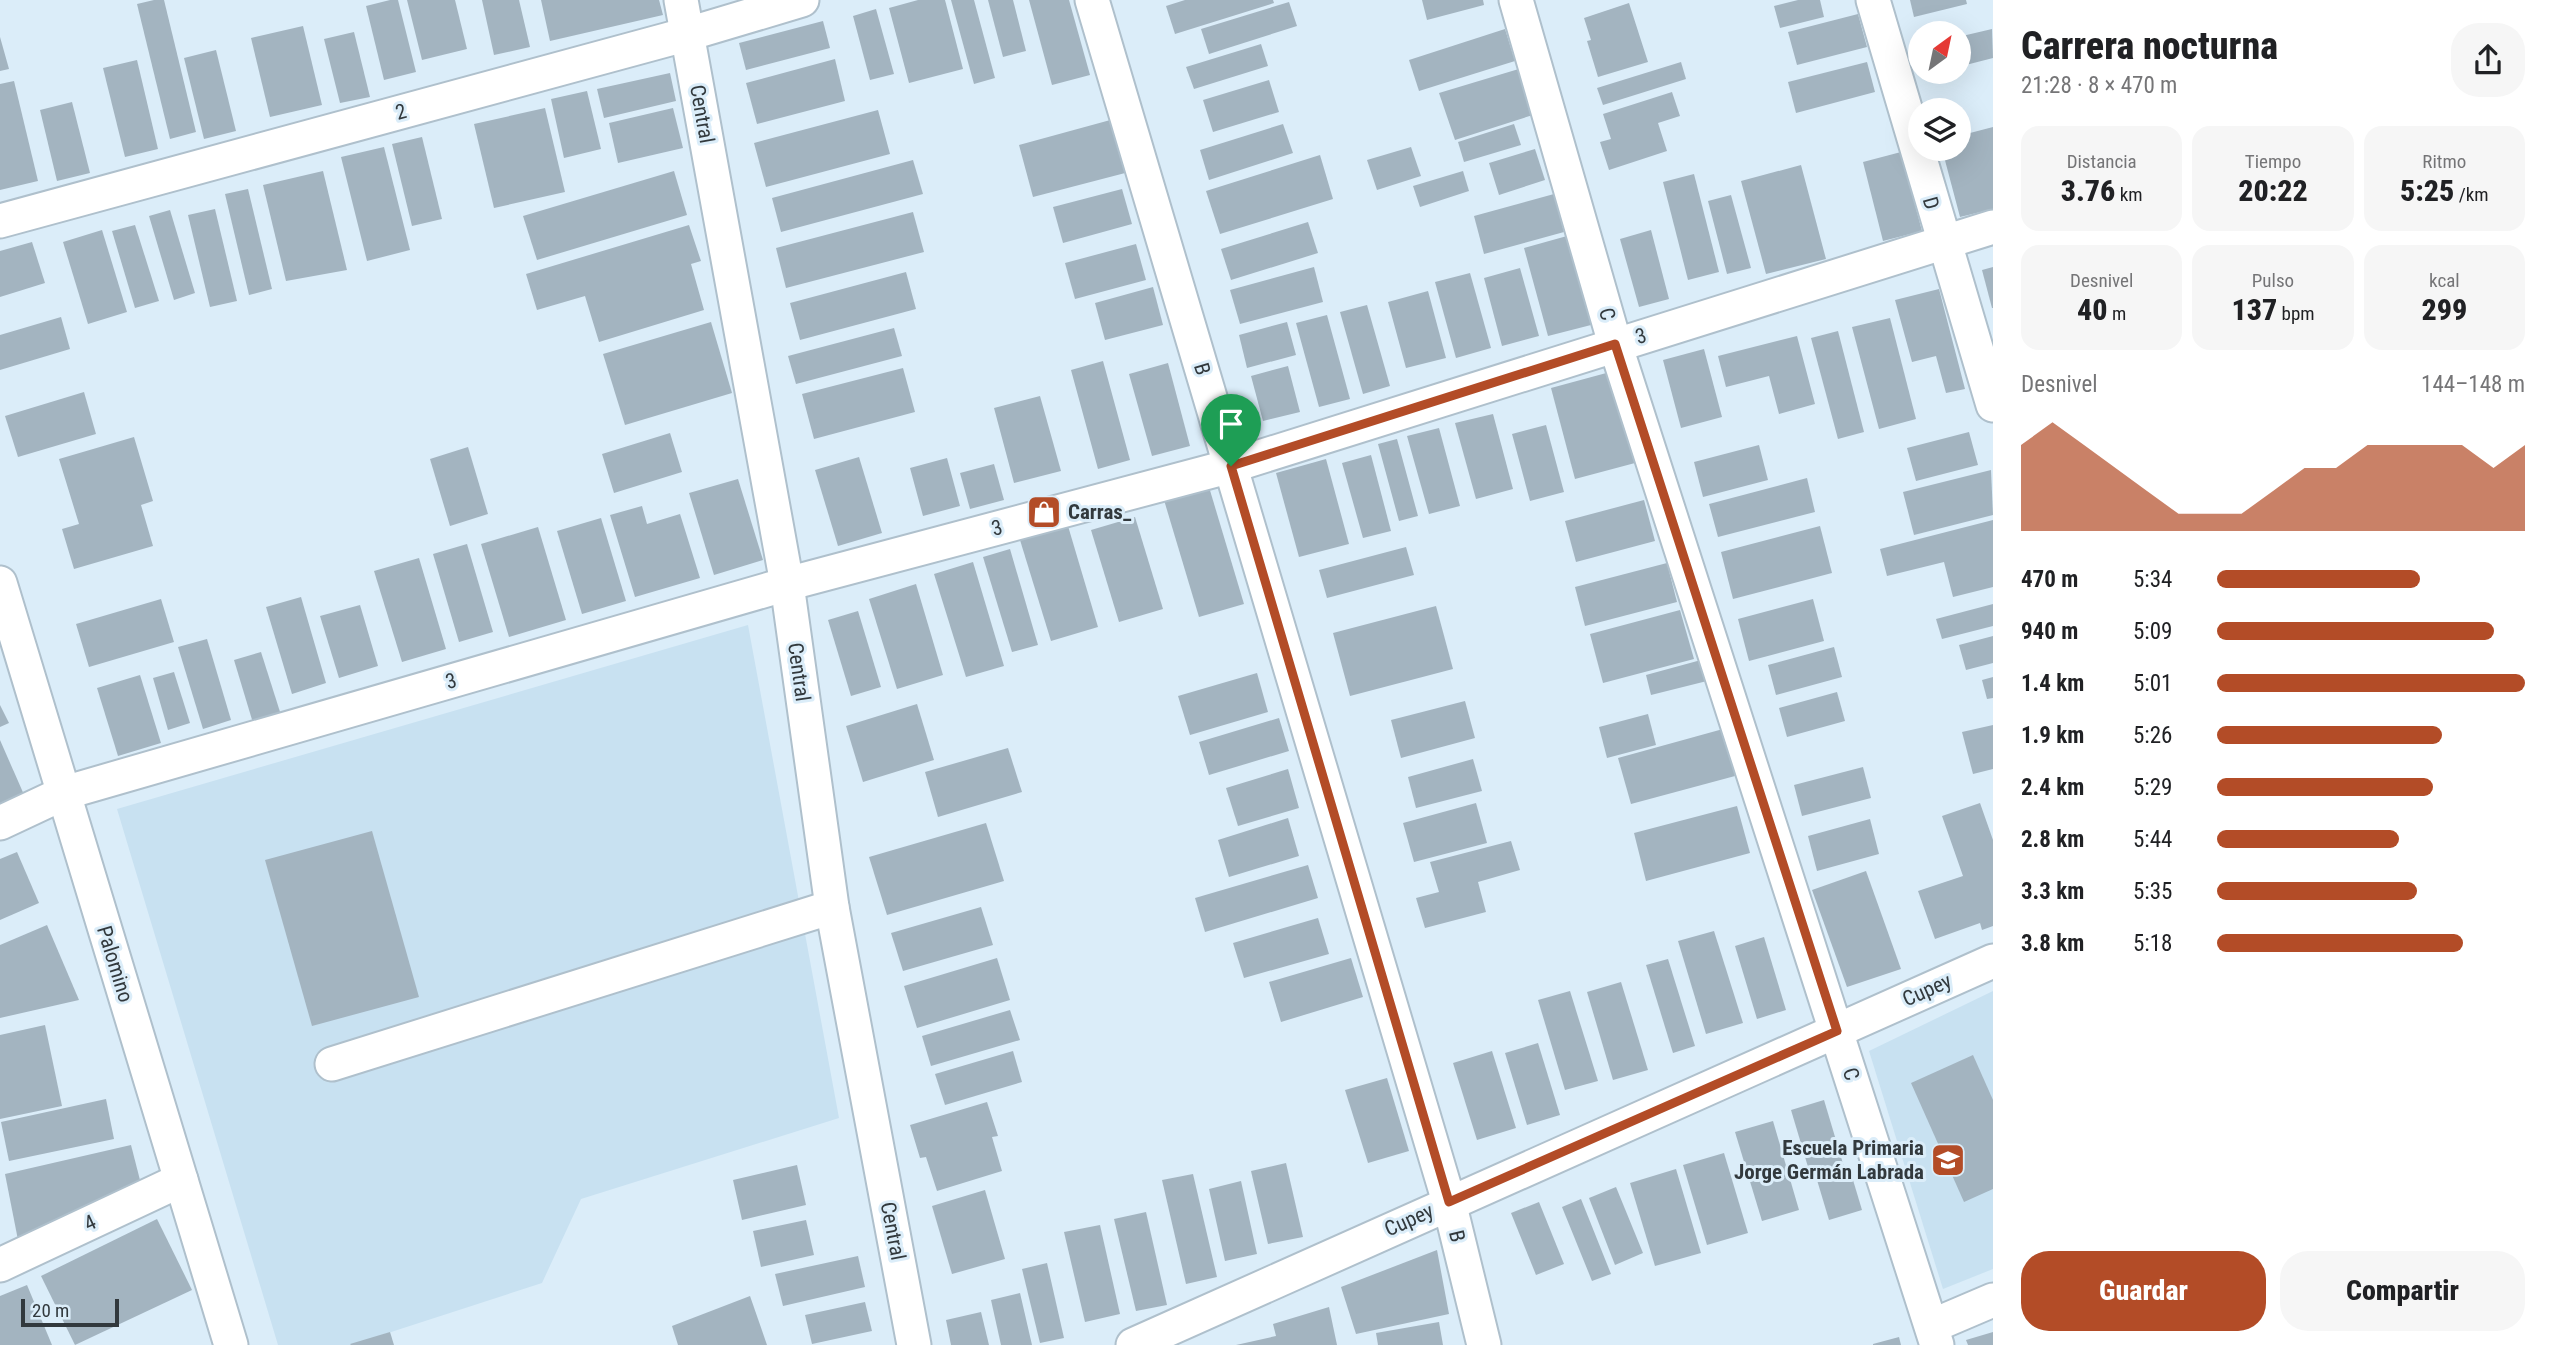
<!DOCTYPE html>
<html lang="es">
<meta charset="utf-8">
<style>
:root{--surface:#fff;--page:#f6f6f6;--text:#202124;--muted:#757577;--accent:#b34c27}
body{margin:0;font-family:"Roboto Condensed",sans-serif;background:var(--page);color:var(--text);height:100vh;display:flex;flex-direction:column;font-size:26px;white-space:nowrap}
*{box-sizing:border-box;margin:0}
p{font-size:23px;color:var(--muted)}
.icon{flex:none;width:38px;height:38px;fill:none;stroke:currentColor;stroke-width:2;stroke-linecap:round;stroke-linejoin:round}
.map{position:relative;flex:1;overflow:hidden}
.side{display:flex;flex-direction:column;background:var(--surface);width:560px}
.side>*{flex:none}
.needle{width:46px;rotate:33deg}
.controls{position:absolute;left:1908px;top:21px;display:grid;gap:14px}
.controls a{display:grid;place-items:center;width:63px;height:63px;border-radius:50%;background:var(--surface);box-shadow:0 7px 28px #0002;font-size:35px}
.scale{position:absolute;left:21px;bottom:18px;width:98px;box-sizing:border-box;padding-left:7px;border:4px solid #32393d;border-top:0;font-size:19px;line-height:24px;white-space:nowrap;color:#32393d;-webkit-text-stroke:5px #dbedf9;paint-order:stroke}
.pin{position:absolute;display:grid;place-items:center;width:60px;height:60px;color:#fff;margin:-72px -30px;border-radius:50% 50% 50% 0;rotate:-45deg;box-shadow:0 0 7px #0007}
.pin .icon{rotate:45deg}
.round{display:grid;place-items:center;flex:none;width:74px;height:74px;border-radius:28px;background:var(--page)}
.overview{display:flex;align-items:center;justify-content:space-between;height:119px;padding:0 28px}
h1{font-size:38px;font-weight:800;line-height:52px}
.stats{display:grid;grid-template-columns:repeat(3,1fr);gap:10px;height:119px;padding:7px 28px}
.stats div{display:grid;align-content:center;border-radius:18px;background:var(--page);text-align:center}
.stats b{font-size:30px;font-weight:800}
.stats small{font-size:19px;font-weight:400}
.stats p{font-size:19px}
.chart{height:196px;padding:14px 28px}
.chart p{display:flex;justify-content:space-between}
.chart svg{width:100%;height:126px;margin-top:7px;fill:var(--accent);opacity:.7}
.primary-button{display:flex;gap:14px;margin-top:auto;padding:14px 28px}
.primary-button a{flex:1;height:80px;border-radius:28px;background:var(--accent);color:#fff;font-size:28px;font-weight:800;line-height:80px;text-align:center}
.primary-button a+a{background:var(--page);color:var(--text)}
ul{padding:0 28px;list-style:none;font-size:23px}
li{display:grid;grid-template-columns:112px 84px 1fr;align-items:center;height:52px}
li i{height:18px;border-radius:9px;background:var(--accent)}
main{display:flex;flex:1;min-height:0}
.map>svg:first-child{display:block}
</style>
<main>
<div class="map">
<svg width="1993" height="1345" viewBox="0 0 1993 1345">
<rect width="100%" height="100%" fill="#dbedf9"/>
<g fill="#c8e1f1">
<path d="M748 625 839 1118 581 1199 542 1283 351 1345H278L117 809Z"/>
<path d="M1993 991V1269L1943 1289 1869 1051Z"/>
</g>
<g fill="#a3b4c0">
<path d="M154 0H164L196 132 170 139 137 4Z"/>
<path d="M390 0H398L416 72 384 80 366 6Z"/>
<path d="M407 0H455L467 49 422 60Z"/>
<path d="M482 0H519L530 47 494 55Z"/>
<path d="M541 0H659L663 15 550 41Z"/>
<path d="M918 0H945L963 69 909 83 889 8Z"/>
<path d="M951 0H974L995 78 974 84Z"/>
<path d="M988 0H1013L1026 51 1003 57Z"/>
<path d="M1029 0H1069L1090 75 1052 85Z"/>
<path d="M1185 0H1273L1274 3 1175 34 1166 6Z"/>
<path d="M1422 0H1483L1484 5 1427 20Z"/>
<path d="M1798 0H1820L1824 17 1780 28 1774 6Z"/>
<path d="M1910 0H1966L1967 4 1914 17Z"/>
<path d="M1289 2 1297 26 1209 54 1201 29Z"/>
<path d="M1629 3 1648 62 1598 77 1587 41 1591 40 1584 18Z"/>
<path d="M876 9 894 74 870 80 853 16Z"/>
<path d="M1858 14 1867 47 1797 65 1788 32Z"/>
<path d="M823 21 830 48 746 70 739 43Z"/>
<path d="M303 26 322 105 270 117 251 38Z"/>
<path d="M1505 29 1515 61 1419 91 1409 60Z"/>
<path d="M1992 29 1993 58 1958 67V37Z"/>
<path d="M354 32 370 97 340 103 324 39Z"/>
<path d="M0 37 9 69 0 71Z"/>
<path d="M1261 44 1268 66 1194 89 1186 67Z"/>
<path d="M216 50 236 131 204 139 184 58Z"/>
<path d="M835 59 845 101 757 124 746 83Z"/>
<path d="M137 60 158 149 125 157 103 68Z"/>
<path d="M1681 62 1686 79 1603 105 1597 88Z"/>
<path d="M1867 62 1875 92 1796 113 1788 82Z"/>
<path d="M1522 68 1536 114 1455 140 1439 93Z"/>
<path d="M670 73 676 101 604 118 597 89Z"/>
<path d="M1269 80 1279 112 1213 132 1203 100Z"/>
<path d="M14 81 38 181 0 190V84Z"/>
<path d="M587 91 601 149 564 158 551 99Z"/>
<path d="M1672 92 1680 116 1658 123 1667 151 1609 170 1600 142 1611 139 1603 114Z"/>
<path d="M72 102 90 173 57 181 40 110Z"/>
<path d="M545 108 565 192 494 208 474 124Z"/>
<path d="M673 108 683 148 618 163 609 123Z"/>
<path d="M878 110 890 154 766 187 754 143Z"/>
<path d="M1966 118 1970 133 1993 127V209L1960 217 1942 149H1958V120Z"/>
<path d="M1114 119 1129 172 1033 197 1019 145Z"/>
<path d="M1283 124 1293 153 1209 180 1200 150Z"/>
<path d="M1514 124 1521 145 1464 162 1458 142Z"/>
<path d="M422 137 442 219 412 226 392 144Z"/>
<path d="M384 147 410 250 367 261 341 157Z"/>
<path d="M1411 147 1421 176 1377 190 1367 160Z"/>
<path d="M1535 149 1545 180 1499 195 1489 163Z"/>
<path d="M1901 152 1922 231 1883 241 1863 162Z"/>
<path d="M1320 155 1333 199 1220 234 1206 191Z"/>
<path d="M913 160 923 194 781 232 772 198Z"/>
<path d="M1801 165 1826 259 1766 274 1741 181Z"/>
<path d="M323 171 347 270 286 281 263 185Z"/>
<path d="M674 171 687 215 537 260 523 216Z"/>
<path d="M1463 171 1469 191 1420 207 1413 186Z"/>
<path d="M1694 174 1719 272 1688 280 1663 182Z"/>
<path d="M248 189 272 289 249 295 225 194Z"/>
<path d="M1122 189 1132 224 1063 243 1053 207Z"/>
<path d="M1554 194 1564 232 1484 254 1474 216Z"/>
<path d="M1731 195 1751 268 1727 274 1708 201Z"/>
<path d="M215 209 237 301 210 307 188 215Z"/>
<path d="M170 210 195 293 174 300 149 216Z"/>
<path d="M913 212 924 252 786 288 776 248Z"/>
<path d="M1308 222 1318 253 1231 280 1221 249Z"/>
<path d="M135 225 159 301 135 308 112 231Z"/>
<path d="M689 225 701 261 691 264 704 310 599 342 585 296 537 310 526 274Z"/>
<path d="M102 230 127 312 88 324 63 242Z"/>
<path d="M1651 230 1669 299 1639 307 1620 239Z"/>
<path d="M1567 236 1591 325 1548 336 1524 248Z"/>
<path d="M32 242 45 283 0 297V251Z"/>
<path d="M1136 244 1146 280 1075 299 1065 263Z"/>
<path d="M1314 267 1323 302 1240 324 1230 290Z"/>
<path d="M1993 267V308H1992L1982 270Z"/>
<path d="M1520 268 1539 336 1502 346 1484 278Z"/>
<path d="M906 272 916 309 800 340 790 303Z"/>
<path d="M1470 273 1491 348 1456 358 1435 282Z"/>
<path d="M1153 287 1163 325 1105 340 1095 303Z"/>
<path d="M1939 289 1965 389 1946 393 1936 356 1912 362 1895 300Z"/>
<path d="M1428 291 1446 358 1406 368 1388 302Z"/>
<path d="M1367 305 1390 386 1363 394 1340 312Z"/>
<path d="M1327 315 1350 399 1319 407 1296 323Z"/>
<path d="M61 317 70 349 0 370V335Z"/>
<path d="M1890 318 1916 419 1879 429 1852 327Z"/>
<path d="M711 322 732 393 625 425 603 354Z"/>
<path d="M1287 322 1296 355 1247 368 1239 335Z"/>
<path d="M894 328 902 356 796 384 788 356Z"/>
<path d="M1838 331 1864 432 1838 439 1811 338Z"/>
<path d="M1797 336 1815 404 1779 414 1769 376 1726 387 1718 356Z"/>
<path d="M1704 349 1722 417 1681 428 1663 360Z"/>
<path d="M1103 361 1130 460 1098 469 1071 370Z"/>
<path d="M1168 363 1190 446 1152 456 1129 374Z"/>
<path d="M1288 366 1300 412 1263 421 1251 376Z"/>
<path d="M903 368 915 412 814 439 802 394Z"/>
<path d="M1610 372 1635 463 1575 479 1551 388Z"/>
<path d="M84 392 96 434 18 457 5 416Z"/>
<path d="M1040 396 1061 471 1014 483 994 408Z"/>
<path d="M1493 414 1513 489 1476 499 1455 423Z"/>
<path d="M1546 425 1564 492 1530 501 1512 434Z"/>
<path d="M1439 428 1460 506 1429 514 1407 436Z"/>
<path d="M1969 432 1978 465 1916 481 1907 448Z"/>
<path d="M670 433 682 472 614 493 602 454Z"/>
<path d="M134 437 153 501 141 505 153 546 74 569 62 529 79 524 59 459Z"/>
<path d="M1397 439 1418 516 1399 521 1378 444Z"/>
<path d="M1759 445 1768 480 1703 497 1694 462Z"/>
<path d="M468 447 488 514 450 526 430 459Z"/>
<path d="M1371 455 1391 531 1363 538 1342 463Z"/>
<path d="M859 457 882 533 838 546 815 470Z"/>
<path d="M947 458 960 506 923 516 910 468Z"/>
<path d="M1326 459 1349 544 1299 557 1276 473Z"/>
<path d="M994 464 1004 500 970 509 960 473Z"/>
<path d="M1991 470 1993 515 1914 535 1903 492Z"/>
<path d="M1807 478 1815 512 1718 537 1709 504Z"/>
<path d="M738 479 763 560 714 575 689 493Z"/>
<path d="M1209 487 1244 604 1199 617 1164 500Z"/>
<path d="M1644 500 1655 541 1576 562 1565 521Z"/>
<path d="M642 506 647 524 680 514 700 578 635 597 610 515Z"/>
<path d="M1135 517 1163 609 1119 622 1091 530Z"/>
<path d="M601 518 626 601 582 614 557 531Z"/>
<path d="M1993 520V587L1953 597 1944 562 1887 576 1880 549Z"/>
<path d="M1068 526 1098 627 1051 641 1020 540Z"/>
<path d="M1820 526 1832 573 1733 599 1721 552Z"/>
<path d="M538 527 566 620 509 637 481 544Z"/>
<path d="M467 544 493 632 459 642 433 554Z"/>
<path d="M1406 547 1414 575 1327 598 1319 570Z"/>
<path d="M1010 549 1038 645 1012 652 983 557Z"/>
<path d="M419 558 446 649 402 662 374 571Z"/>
<path d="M973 562 1004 666 966 677 934 574Z"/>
<path d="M1667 563 1677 602 1585 626 1575 587Z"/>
<path d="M916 584 943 675 897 689 869 599Z"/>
<path d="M301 597 326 683 292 694 266 607Z"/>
<path d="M161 599 174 642 89 667 76 624Z"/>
<path d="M1813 599 1824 641 1749 661 1738 619Z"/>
<path d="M1993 604V626L1942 639 1936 619Z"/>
<path d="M360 605 378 666 339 678 320 616Z"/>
<path d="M1436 606 1453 669 1350 696 1333 633Z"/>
<path d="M1680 610 1694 659 1603 683 1590 634Z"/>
<path d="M858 611 881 687 851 696 828 620Z"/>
<path d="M1993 636V663L1966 670 1959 645Z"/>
<path d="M207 639 231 720 203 729 178 647Z"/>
<path d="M1834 647 1842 677 1776 695 1768 665Z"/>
<path d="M261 652 281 715 253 723 234 660Z"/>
<path d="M1701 660 1707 681 1651 695 1646 675Z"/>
<path d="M174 672 190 723 168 730 153 678Z"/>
<path d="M1257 673 1268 712 1190 735 1178 696Z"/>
<path d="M140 675 161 743 118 756 97 688Z"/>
<path d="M1993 677V698L1987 699 1982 680Z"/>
<path d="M1837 692 1845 721 1787 737 1779 708Z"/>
<path d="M1465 701 1475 738 1401 758 1391 720Z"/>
<path d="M917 704 934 760 863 782 846 726Z"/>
<path d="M0 705 9 723 0 727Z"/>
<path d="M1648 714 1656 745 1607 758 1599 727Z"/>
<path d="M1279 718 1289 751 1209 775 1199 742Z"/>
<path d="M1993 725V769L1973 774 1962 732Z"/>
<path d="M1723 729 1735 776 1631 804 1618 758Z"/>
<path d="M0 740 25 797 0 808Z"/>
<path d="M1008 748 1022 792 938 817 925 772Z"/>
<path d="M1473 759 1482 791 1416 808 1408 777Z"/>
<path d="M1863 767 1871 798 1802 816 1794 785Z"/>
<path d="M1288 769 1299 808 1238 826 1226 788Z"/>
<path d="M1476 803 1487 843 1414 862 1403 823Z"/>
<path d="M1980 803 1993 840V926L1982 930 1980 923 1935 939 1918 891 1963 876 1942 816Z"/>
<path d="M1737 806 1750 853 1646 881 1634 833Z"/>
<path d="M1288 818 1299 856 1229 877 1218 840Z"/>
<path d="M1870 819 1879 854 1817 871 1808 836Z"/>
<path d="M986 823 1004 881 887 915 869 857Z"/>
<path d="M372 831 419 997 312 1026 265 860Z"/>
<path d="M1511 841 1520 870 1478 882 1486 912 1425 928 1416 898 1439 892 1430 862Z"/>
<path d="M17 852 39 903 0 920V859Z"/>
<path d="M1308 865 1318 898 1205 932 1195 898Z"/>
<path d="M1866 871 1901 969 1847 987 1812 890Z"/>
<path d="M981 907 993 945 903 971 891 933Z"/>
<path d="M1318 918 1329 954 1244 978 1233 943Z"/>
<path d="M47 925 79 1000 0 1018V945Z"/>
<path d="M1714 931 1743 1023 1706 1034 1678 941Z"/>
<path d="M1764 937 1786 1010 1757 1019 1735 946Z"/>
<path d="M997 958 1010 1000 917 1028 904 986Z"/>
<path d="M1351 958 1363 997 1281 1022 1269 982Z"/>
<path d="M1668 959 1695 1046 1673 1053 1646 965Z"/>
<path d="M1621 982 1648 1070 1613 1080 1587 992Z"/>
<path d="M1570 991 1598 1081 1565 1090 1538 1000Z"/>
<path d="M1010 1010 1020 1040 931 1066 922 1036Z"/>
<path d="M45 1025 62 1106 0 1119V1035Z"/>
<path d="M1538 1043 1560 1115 1527 1125 1505 1053Z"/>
<path d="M1013 1051 1022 1082 945 1105 935 1074Z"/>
<path d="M1492 1051 1516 1128 1477 1140 1453 1063Z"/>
<path d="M1973 1055 1993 1100V1189L1964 1202 1911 1083Z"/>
<path d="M1387 1078 1409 1151 1368 1163 1345 1090Z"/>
<path d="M106 1099 114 1139 9 1161 1 1122Z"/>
<path d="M1824 1100 1844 1167 1811 1177 1791 1110Z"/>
<path d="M987 1102 998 1136 992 1137 1002 1171 937 1191 926 1157 920 1158 910 1125Z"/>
<path d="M1773 1121 1799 1210 1762 1221 1735 1132Z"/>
<path d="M131 1145 141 1184 18 1240 5 1174Z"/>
<path d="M1724 1153 1748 1233 1707 1245 1683 1165Z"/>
<path d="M1286 1163 1303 1237 1268 1244 1251 1171Z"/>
<path d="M797 1165 806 1205 742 1220 733 1180Z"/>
<path d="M1676 1169 1701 1253 1655 1266 1630 1183Z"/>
<path d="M1850 1170 1862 1210 1829 1220 1817 1180Z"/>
<path d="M1193 1174 1217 1277 1186 1284 1162 1180Z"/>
<path d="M1241 1181 1257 1254 1225 1261 1209 1189Z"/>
<path d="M1616 1187 1643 1253 1615 1265 1589 1198Z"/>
<path d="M985 1190 1005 1259 952 1274 932 1206Z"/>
<path d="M1581 1199 1611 1274 1592 1281 1562 1207Z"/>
<path d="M1539 1202 1564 1264 1536 1275 1511 1213Z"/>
<path d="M1146 1212 1167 1305 1136 1311 1114 1219Z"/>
<path d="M157 1219 192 1290 75 1345 41 1276Z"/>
<path d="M806 1220 814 1255 761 1267 753 1231Z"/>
<path d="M1100 1225 1120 1314 1085 1322 1064 1232Z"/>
<path d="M1437 1250 1449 1314 1356 1334 1341 1287Z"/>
<path d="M858 1256 865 1287 783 1306 775 1274Z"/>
<path d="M1047 1263 1064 1338 1040 1343 1022 1269Z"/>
<path d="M27 1285 52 1345H0V1296Z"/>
<path d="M1020 1293 1032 1345H1001L991 1300Z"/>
<path d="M750 1296 767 1345H678L672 1326Z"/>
<path d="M865 1302 872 1331 812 1344 805 1315Z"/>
<path d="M1329 1307 1337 1345H1236L1276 1336 1273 1324Z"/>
<path d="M981 1312 989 1345H951L946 1320Z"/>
<path d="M1439 1322 1443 1345H1378L1376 1333Z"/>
<path d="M390 1332 394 1345H351L350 1344Z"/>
<path d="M1993 1332V1345H1968L1966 1340Z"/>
<path d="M1899 1337 1901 1345H1873V1344Z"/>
</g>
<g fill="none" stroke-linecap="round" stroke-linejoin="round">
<g stroke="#afc0cc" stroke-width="37">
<g id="minor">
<path d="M681 0 787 584 832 907 914 1345"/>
<path d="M1092 0 1449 1202 1484 1345"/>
<path d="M1516 0 1615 344 1937 1345"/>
<path d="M1873 0 1993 405"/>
<path d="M0 221 688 34 802 0"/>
<path d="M0 583 231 1345"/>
<path d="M0 823 64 793 787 584 1231 466 1993 227"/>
<path d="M332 1064 832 907"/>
<path d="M0 1265 181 1180"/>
<path d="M1932 1326 1993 1300"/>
<path d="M1133 1345 1993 961"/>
</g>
</g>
<use href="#minor" stroke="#fff" stroke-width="33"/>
</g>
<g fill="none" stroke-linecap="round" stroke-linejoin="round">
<g stroke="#fff" stroke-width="14">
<path id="route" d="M1615 344 1837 1031 1449 1202 1231 466Z"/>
</g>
<use href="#route" stroke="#b34c27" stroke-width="9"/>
</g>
<defs>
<g id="shop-square" transform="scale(1.75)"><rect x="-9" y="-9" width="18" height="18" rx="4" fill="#b34c27" stroke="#dbedf9"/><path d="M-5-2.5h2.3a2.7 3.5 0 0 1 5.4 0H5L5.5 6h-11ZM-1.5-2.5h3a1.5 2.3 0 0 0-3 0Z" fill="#fff"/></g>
<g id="school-square" transform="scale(1.75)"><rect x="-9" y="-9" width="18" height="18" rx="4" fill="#b34c27" stroke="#dbedf9"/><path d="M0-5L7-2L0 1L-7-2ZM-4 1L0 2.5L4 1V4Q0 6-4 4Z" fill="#fff"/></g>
</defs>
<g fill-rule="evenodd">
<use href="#shop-square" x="1044" y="512"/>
<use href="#school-square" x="1948" y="1160"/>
</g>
<g text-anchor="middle" stroke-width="6" stroke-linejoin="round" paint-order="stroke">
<g font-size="21" fill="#32393d" stroke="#dbedf9">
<text transform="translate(401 112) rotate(-15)" y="7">2</text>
<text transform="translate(702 114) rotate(80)" y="7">Central</text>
<text transform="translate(1931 203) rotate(74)" y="7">D</text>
<text transform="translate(1607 314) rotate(74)" y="7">C</text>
<text transform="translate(1641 336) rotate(-17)" y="7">3</text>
<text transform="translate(1202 369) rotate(73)" y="7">B</text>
<text transform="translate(997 528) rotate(-15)" y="7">3</text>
<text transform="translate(799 672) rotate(82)" y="7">Central</text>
<text transform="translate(451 681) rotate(-16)" y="7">3</text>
<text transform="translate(115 964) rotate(73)" y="7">Palomino</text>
<text transform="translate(1927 990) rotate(-24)" y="7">Cupey</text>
<text transform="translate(1851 1074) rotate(72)" y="7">C</text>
<text transform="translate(1409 1220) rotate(-24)" y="7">Cupey</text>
<text transform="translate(90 1223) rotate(-25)" y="7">4</text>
<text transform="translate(893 1231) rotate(79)" y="7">Central</text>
<text transform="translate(1457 1236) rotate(76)" y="7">B</text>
</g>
<g font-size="21" font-weight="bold" fill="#32393d" stroke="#dbedf9" text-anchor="start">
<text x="1068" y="519">Carras_</text>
<text x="1924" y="1155" text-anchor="end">Escuela Primaria<tspan x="1924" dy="24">Jorge Germán Labrada</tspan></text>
</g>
</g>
</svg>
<div class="controls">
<a><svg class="needle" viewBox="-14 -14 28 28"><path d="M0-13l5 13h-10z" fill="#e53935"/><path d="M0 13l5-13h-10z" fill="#757577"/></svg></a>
<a><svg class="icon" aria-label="layers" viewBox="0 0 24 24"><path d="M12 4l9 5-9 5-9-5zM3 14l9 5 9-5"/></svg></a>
</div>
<div class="scale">20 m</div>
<div class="pin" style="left:1231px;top:466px;background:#1e9e55"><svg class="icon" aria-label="arrive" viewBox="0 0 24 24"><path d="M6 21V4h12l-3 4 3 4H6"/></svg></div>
</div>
<section class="side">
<div class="overview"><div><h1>Carrera nocturna</h1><p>21:28 · 8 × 470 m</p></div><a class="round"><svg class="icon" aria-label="share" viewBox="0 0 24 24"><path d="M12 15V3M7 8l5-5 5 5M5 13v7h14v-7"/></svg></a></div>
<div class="stats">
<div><p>Distancia</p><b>3.76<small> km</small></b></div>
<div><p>Tiempo</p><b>20:22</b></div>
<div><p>Ritmo</p><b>5:25<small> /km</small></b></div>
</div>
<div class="stats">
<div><p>Desnivel</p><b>40<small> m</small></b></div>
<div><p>Pulso</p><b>137<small> bpm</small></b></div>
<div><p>kcal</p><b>299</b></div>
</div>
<div class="chart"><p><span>Desnivel</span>144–148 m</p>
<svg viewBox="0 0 160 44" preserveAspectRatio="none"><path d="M0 44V14L10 6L20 14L30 22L40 30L50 38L60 38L70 38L80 30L90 22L100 22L110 14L120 14L130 14L140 14L150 22L160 14V44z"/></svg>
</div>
<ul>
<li><b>470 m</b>5:34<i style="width:66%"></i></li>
<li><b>940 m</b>5:09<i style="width:90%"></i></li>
<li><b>1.4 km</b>5:01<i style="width:100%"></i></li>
<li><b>1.9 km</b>5:26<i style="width:73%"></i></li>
<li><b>2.4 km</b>5:29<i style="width:70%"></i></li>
<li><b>2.8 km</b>5:44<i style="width:59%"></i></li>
<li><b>3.3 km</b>5:35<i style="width:65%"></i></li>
<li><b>3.8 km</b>5:18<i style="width:80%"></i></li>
</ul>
<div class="primary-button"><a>Guardar</a><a>Compartir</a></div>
</section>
</main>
